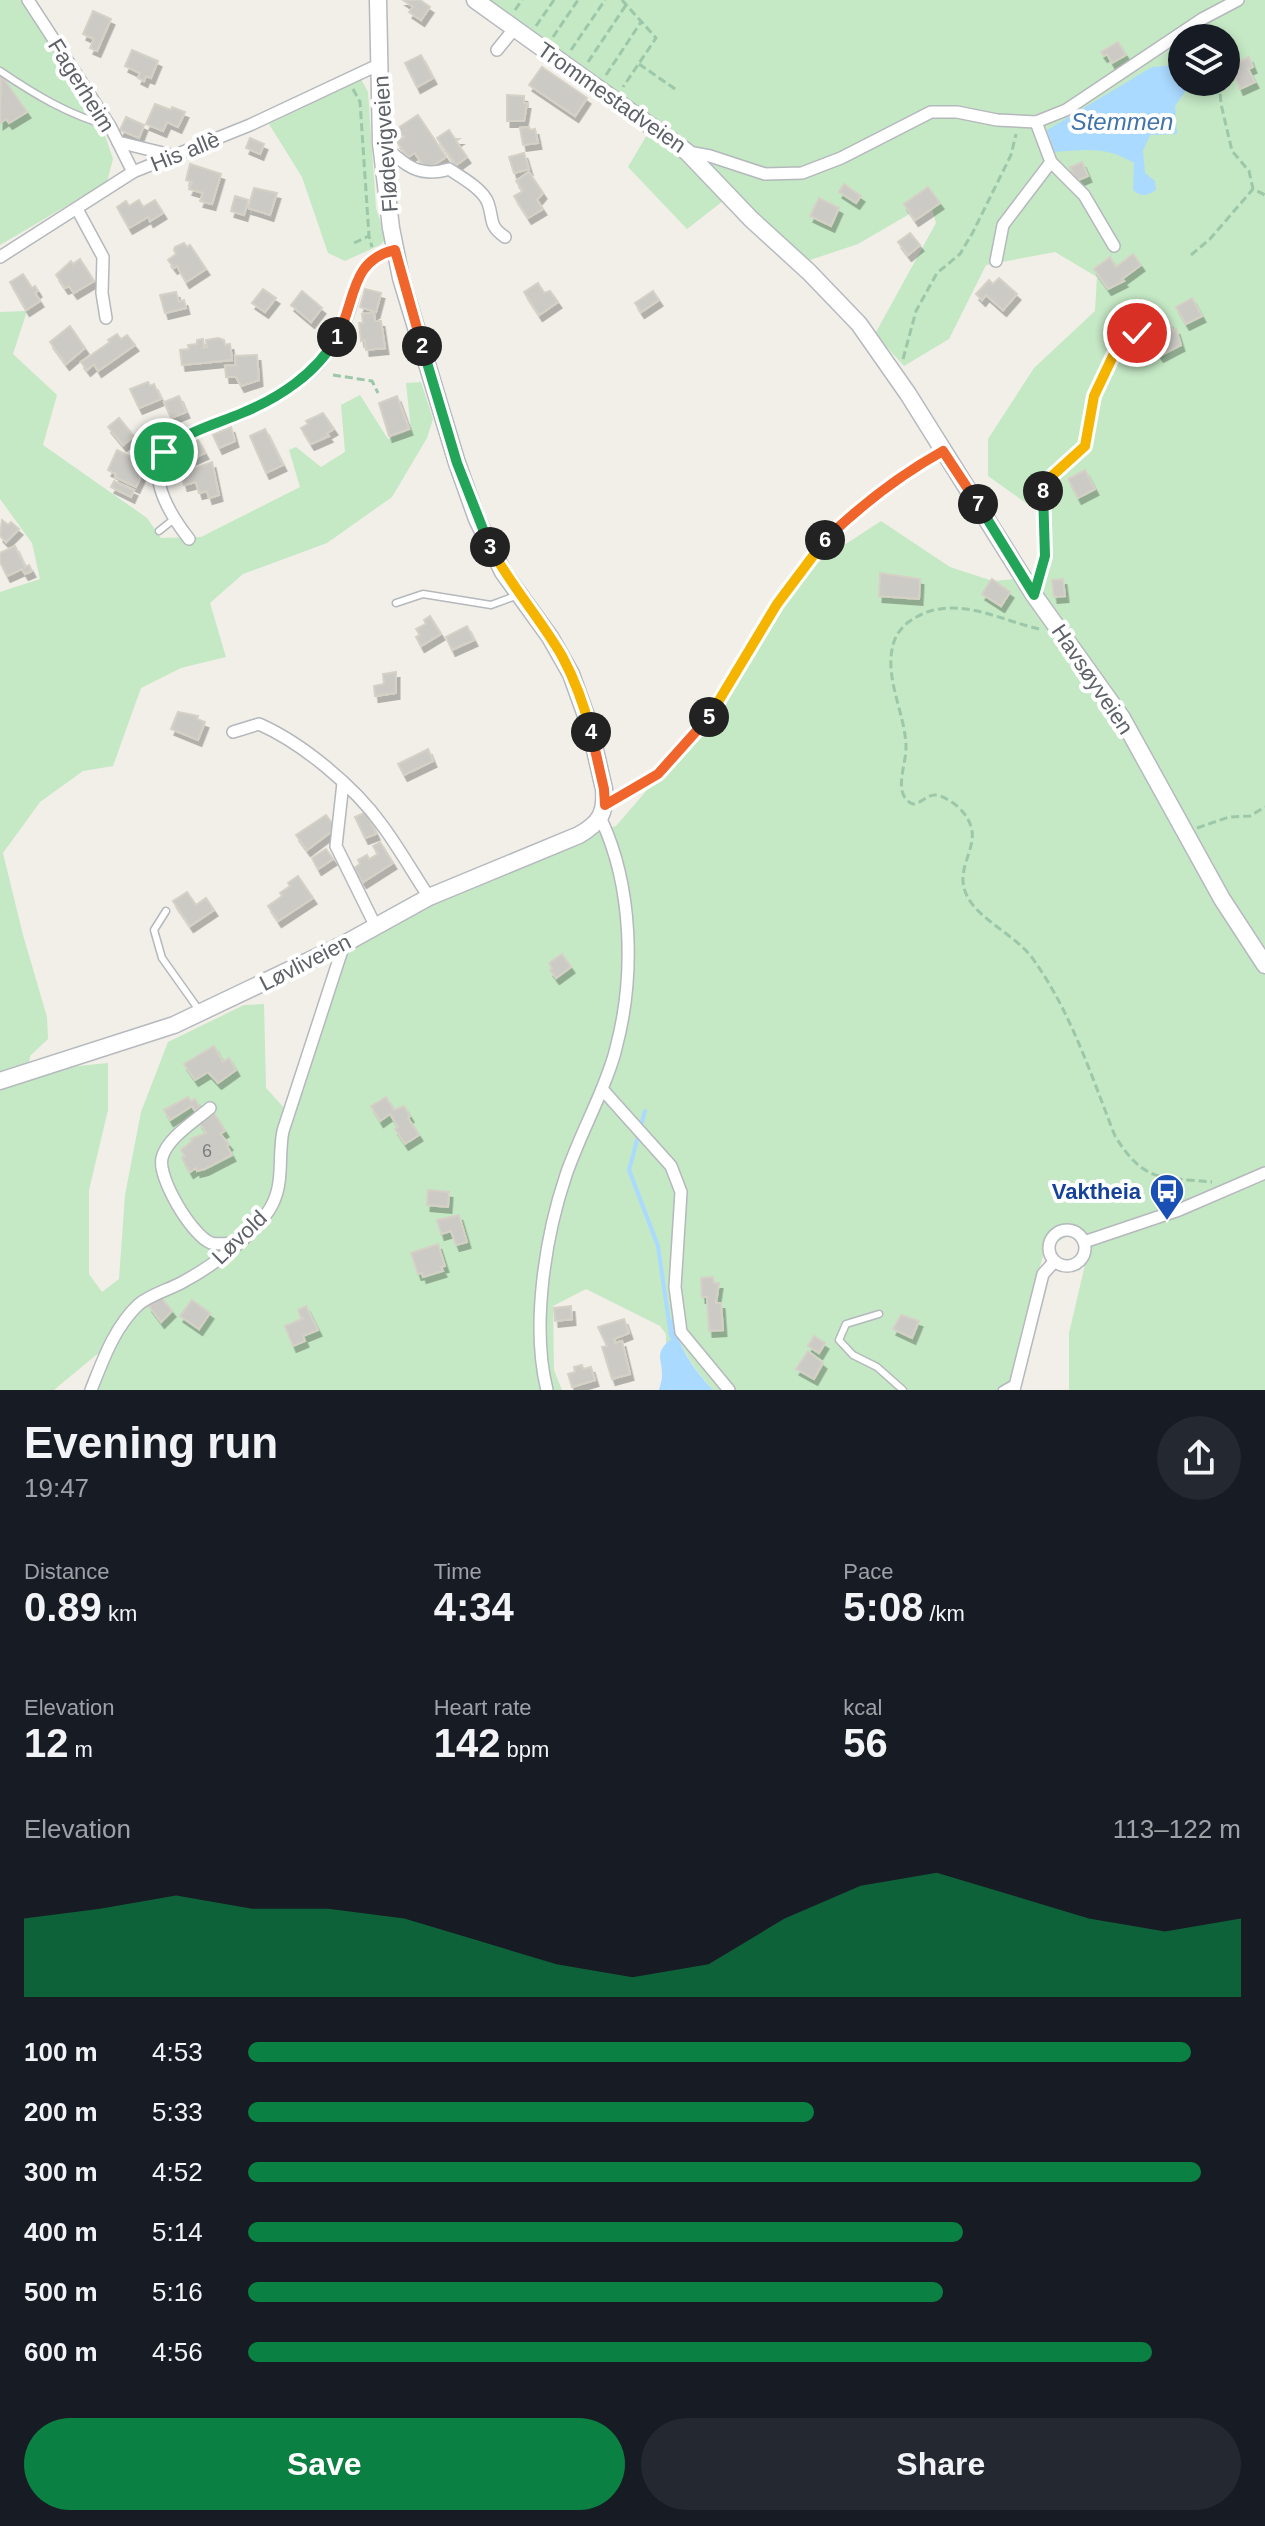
<!DOCTYPE html>
<meta charset="utf-8">
<style>
:root{--surface:#171b24;--page:#242831;--text:#f1f3f6;--muted:#9ea1a6;--accent:#0b8043}
body{margin:0;font-family:Arial,sans-serif;background:var(--page);color:var(--text);height:100vh;display:flex;flex-direction:column;font-size:30px;white-space:nowrap}
*{box-sizing:border-box;margin:0}
p{font-size:26px;color:var(--muted)}
.icon{flex:none;width:44px;height:44px;fill:none;stroke:currentColor;stroke-width:2;stroke-linecap:round;stroke-linejoin:round}
.map{position:relative;height:1390px;overflow:hidden}
.details{display:flex;flex-direction:column;background:var(--surface);flex:1}
.details>*{flex:none}
.tools{position:absolute;left:1168px;top:24px;display:grid;gap:16px}
.tools a{display:grid;place-items:center;width:72px;height:72px;border-radius:50%;background:var(--surface);box-shadow:0 4px 12px #0003;font-size:40px}
.pin{position:absolute;display:grid;place-items:center;width:68px;height:68px;color:#fff;margin:-34px;border:4px solid #fff;border-radius:50%;box-shadow:0 2px 8px #0007}
.km{position:absolute;width:40px;height:40px;margin:-20px;border-radius:50%;background:#222;color:#fff;font-size:22px;line-height:40px;text-align:center}
.round{display:grid;place-items:center;flex:none;width:84px;height:84px;border-radius:42px;background:var(--page)}
.headline{display:flex;align-items:center;justify-content:space-between;height:136px;padding:0 24px}
h1{font-size:44px;font-weight:700;line-height:60px}
.metrics{display:grid;grid-template-columns:repeat(3,1fr);gap:12px;height:136px;padding:8px 24px}
.metrics div{display:grid;align-content:center}
.metrics b{font-size:40px;font-weight:700}
.metrics small{font-size:22px;font-weight:400}
.metrics p{font-size:22px}
.chart{height:224px;padding:16px 24px}
.chart p{display:flex;justify-content:space-between}
.chart svg{width:100%;height:144px;margin-top:8px;fill:var(--accent);opacity:.7}
.button{display:flex;gap:16px;margin-top:auto;padding:16px 24px}
.button a{flex:1;height:92px;border-radius:48px;background:var(--accent);color:#fff;font-size:32px;font-weight:700;line-height:92px;text-align:center}
.button a+a{background:var(--page);color:var(--text)}
ul{padding:0 24px;list-style:none;font-size:26px}
li{display:grid;grid-template-columns:128px 96px 1fr;align-items:center;height:60px}
li i{height:20px;border-radius:10px;background:var(--accent)}
.map>svg:first-child{display:block}
</style>
<div class="map">
<svg width="1265" height="1390" viewBox="0 0 1265 1390">
<defs>
<filter id="shadow"><feDropShadow dx="3.5" dy="6" stdDeviation="0" flood-color="#0004"/></filter>
</defs>
<rect width="100%" height="100%" fill="#f1efe8"/>
<g fill="#c5e8c5" fill-rule="evenodd">
<path d="M0 0H33L92 97 113 159 107 182 0 245Z"/>
<path d="M489 0H1265V1390H1069V1333L1088 1252 1078 1230 1045 1249 1022 1329 1010 1390H713C693 1368 680 1348 672 1319L669 1322 671 1339 666 1344V1334L660 1326 586 1289 553 1306 554 1370 562 1390H93L105 1351 96 1355 54 1390H0V592L40 579 32 543 0 499V312L27 311 13 354 57 395 43 445 147 518 161 538 201 537 300 487 289 450 296 447 321 467 345 452 341 405 360 395 388 439 411 430 406 383 421 382 433 419 427 438 392 497 327 543 243 574 210 603 226 657 181 668 141 688 113 766 83 771 40 802 3 853 23 935 47 1017 48 1039 30 1056 27 1077 69 1067 108 1063V1110L89 1190V1274L102 1292 119 1279 125 1195 141 1112 168 1042 244 1005 264 1004 266 1088 286 1110 342 950 460 884 616 826 724 701 765 628 817 563 881 521 950 567 993 581 1040 577 1047 518 988 476V439L1034 368 1095 311 1097 277 1055 252 986 265 949 339 904 366 875 334 936 223 930 202 858 244 807 261 732 194 687 229 628 167 654 123 601 80ZM1182 38H1226V82H1182Z"/>
<path d="M361 79 368 92 376 208 386 239 380 245 345 261 328 253 302 177 269 124Z"/>
</g>
<g fill="#aadaff">
<path d="M1182 53V82H1192L1175 106 1177 134 1150 135 1143 151 1145 173 1155 181 1156 190C1147 196 1141 197 1133 190L1134 163C1105 146 1086 150 1054 152L1047 130 1152 67 1167 66Z"/>
<path d="M672 1318C679 1347 692 1368 713 1390H659C660 1385 662 1381 662 1376 663 1359 653 1354 671 1339L669 1322Z"/>
</g>
<g fill="none" stroke-linecap="round" stroke-linejoin="round">
<path stroke="#aadaff" stroke-width="4" d="M645 1111 629 1170 658 1246 671 1336"/>
</g>
<g fill="#cccac5" stroke="#d6d1c6" stroke-width="2" filter="url(#shadow)">
<path d="M403 0H420L430 7 421 20 409 12 413 7Z"/>
<path d="M93 11 111 19 97 51 90 48 94 39 83 34Z"/>
<path d="M1118 42 1126 55 1112 63 1107 54 1104 56 1101 52Z"/>
<path d="M132 50 158 61 151 78 146 76 144 81 138 78 140 73 125 66Z"/>
<path d="M421 55 433 78 417 87 405 63Z"/>
<path d="M1249 57 1253 67 1248 69 1255 82 1240 89 1231 66Z"/>
<path d="M542 67 587 98 575 116 529 85Z"/>
<path d="M1 75 27 112 9 123 6 119 0 123Z"/>
<path d="M507 95 524 96V103H527L524 121H507Z"/>
<path d="M155 104 171 110 172 107 185 112 178 127 167 122 163 131 146 124Z"/>
<path d="M418 115 446 157 426 170 415 153 408 157 397 142 404 137 398 128Z"/>
<path d="M126 117 144 125 139 138 120 130Z"/>
<path d="M529 127 530 130 535 129 538 143 523 145 520 128Z"/>
<path d="M449 130 455 139H459L456 141 467 157 456 165 437 138Z"/>
<path d="M250 138 264 144 260 154 246 148Z"/>
<path d="M524 153 529 169 514 173 509 157Z"/>
<path d="M1082 162 1088 176 1076 181 1070 167Z"/>
<path d="M190 164 221 174 212 204 200 201 203 193 189 189 192 182 186 180Z"/>
<path d="M529 172 543 193 537 200 543 209 528 218 514 196 523 191 516 181Z"/>
<path d="M844 184 861 196 856 203 839 192Z"/>
<path d="M928 187 940 203 915 220 904 204Z"/>
<path d="M254 188 277 193 270 215 248 208Z"/>
<path d="M235 196 248 200 244 215 231 211Z"/>
<path d="M819 198 839 208 831 226 810 216Z"/>
<path d="M139 200 143 207 155 200 163 213 150 221 148 217 129 228 117 207 126 201 129 206Z"/>
<path d="M910 233 920 245 908 255 898 242Z"/>
<path d="M184 243 187 247 190 245 206 269 186 282 177 266 174 268 168 260 176 254 174 250 175 247Z"/>
<path d="M1133 254 1141 265 1122 279 1124 281 1108 289 1094 269 1110 257 1116 267Z"/>
<path d="M80 259 94 281 74 293 69 286 65 288 56 275 71 261 73 264Z"/>
<path d="M23 274 32 288 35 286 38 291 35 293 40 301 26 310 10 282Z"/>
<path d="M999 278 1017 294 1003 310 986 295 982 300 976 294 989 280 993 284Z"/>
<path d="M538 283 544 293 550 291 558 302 539 315 524 292Z"/>
<path d="M263 289 276 298 265 312 252 303Z"/>
<path d="M365 289 381 293 376 312 360 307Z"/>
<path d="M302 291 322 308 311 322 291 305Z"/>
<path d="M653 291 659 300 641 312 635 303Z"/>
<path d="M176 292 179 302 184 300 186 308 165 313 160 295Z"/>
<path d="M1192 298 1202 316 1186 324 1176 307Z"/>
<path d="M374 313 375 321H381L385 348 366 350 365 340 361 341 359 323H363L362 314Z"/>
<path d="M1169 322 1173 331 1176 329 1181 345 1160 356 1146 334Z"/>
<path d="M70 326 85 348 66 364 50 342Z"/>
<path d="M117 334 121 339 127 335 135 345 98 371 94 364 87 370 81 362 110 342 108 340Z"/>
<path d="M218 338 224 340 225 345 230 344 232 360 182 365 180 350 189 349 188 345 197 344V340L203 339 204 348 207 347 206 340Z"/>
<path d="M257 355 259 380 241 386 236 377H226L225 366 236 365 235 356Z"/>
<path d="M148 382 150 386 154 384 161 399 139 408 130 389Z"/>
<path d="M179 396 186 412 171 418 164 402Z"/>
<path d="M397 396 409 429 389 436 379 403Z"/>
<path d="M323 413 334 429 327 433 329 436 311 444 301 428 308 424 306 421Z"/>
<path d="M119 418 134 436 123 445 108 427Z"/>
<path d="M231 427 235 441 219 448 213 435Z"/>
<path d="M265 429 283 465 266 473 250 436Z"/>
<path d="M198 440 205 453 192 459 185 446Z"/>
<path d="M117 450 137 460 141 471 139 472 142 474 136 487 115 477 116 474 108 470Z"/>
<path d="M212 462 219 495 209 498 207 491 199 493 196 482 184 485 181 473Z"/>
<path d="M1085 470 1095 489 1078 498 1068 479Z"/>
<path d="M114 481 134 490 131 497 111 487Z"/>
<path d="M2 520 8 525 11 522 19 529 6 542 0 536Z"/>
<path d="M15 546 25 567 29 565 32 571 25 574 22 569 7 576 0 562V553Z"/>
<path d="M880 573 920 579 919 599 879 596Z"/>
<path d="M992 579 1010 592 1001 606 982 594Z"/>
<path d="M1063 579 1065 596 1054 597 1052 580Z"/>
<path d="M430 616 441 634 421 646 416 637 420 635 416 629 426 624 424 620Z"/>
<path d="M467 626 474 640 452 650 446 637Z"/>
<path d="M396 672V693L375 696 374 686 384 684 383 674Z"/>
<path d="M178 712 198 716 197 719 205 722 198 740 171 729Z"/>
<path d="M428 749 433 761 404 775 398 764Z"/>
<path d="M366 812 376 834 365 838 355 817Z"/>
<path d="M326 815 336 828 307 850 296 835Z"/>
<path d="M380 842 393 863 363 882 354 868 360 864 358 860 367 855 369 859 378 854 373 846Z"/>
<path d="M326 849 333 859 318 869 312 858Z"/>
<path d="M298 876 313 898 278 921 268 906 282 896 280 893 290 886 288 883Z"/>
<path d="M187 892 196 905 206 898 214 910 190 926 173 901Z"/>
<path d="M562 954 571 967 556 978 550 970 552 968 549 963Z"/>
<path d="M214 1046 223 1062 229 1058 236 1070 218 1083 208 1072 195 1080 184 1064Z"/>
<path d="M188 1097 191 1101 195 1099 200 1108 195 1111 192 1106 170 1120 164 1110Z"/>
<path d="M386 1097 394 1110 404 1106 410 1116 408 1118 419 1135 405 1144 395 1129 398 1127 390 1114 380 1121 371 1106Z"/>
<path d="M214 1113 225 1131 220 1134 229 1144 227 1146 232 1155 205 1169 197 1171 196 1168 190 1172 182 1158 185 1156 181 1150 192 1141 191 1139 206 1133 199 1122Z"/>
<path d="M428 1190 449 1192 448 1207 427 1205Z"/>
<path d="M459 1215 467 1242 456 1245 451 1231 441 1234 437 1220Z"/>
<path d="M438 1244 445 1266 441 1267 443 1271 423 1277 422 1273 418 1274 411 1253Z"/>
<path d="M713 1277 714 1283H719L716 1303H721L723 1330 709 1331 707 1297H702L701 1278Z"/>
<path d="M161 1297 172 1311 161 1322 149 1306Z"/>
<path d="M192 1300 210 1313 199 1329 180 1316Z"/>
<path d="M306 1306 318 1330 303 1336 305 1341 293 1346 285 1326 304 1318H301L298 1310Z"/>
<path d="M571 1306 572 1319 555 1321 554 1308Z"/>
<path d="M901 1315 919 1321 912 1338 893 1329Z"/>
<path d="M624 1319 629 1333 614 1339 615 1343 622 1341 630 1374 612 1379 602 1347 607 1346 598 1327Z"/>
<path d="M814 1336 825 1343 819 1353 808 1346Z"/>
<path d="M808 1351 823 1363 814 1379 796 1369Z"/>
<path d="M582 1365 583 1369 591 1367 595 1380 572 1387 568 1374 575 1372 574 1367Z"/>
</g>
<g fill="none" stroke-linecap="round" stroke-linejoin="round">
<g stroke="#b5b8bc" stroke-width="9">
<g id="lane">
<path d="M0 71C34 94 70 116 110 126"/>
<path d="M159 531 174 519"/>
<path d="M1035 591 1045 556 1043 484 1085 446 1094 396 1120 341 1137 333"/>
<path d="M396 603 423 594 491 605 518 595"/>
<path d="M166 911 154 930 162 958 199 1010"/>
<path d="M879 1314 846 1324 839 1340 853 1355 877 1367 903 1390"/>
<path d="M1002 1390 1016 1382"/>
</g>
</g>
<g stroke="#b5b8bc" stroke-width="14">
<g id="street">
<path d="M28 0 110 126 133 172"/>
<path d="M497 50 514 29"/>
<path d="M1036 122 1051 162 1084 195 1114 246"/>
<path d="M118 142 171 155"/>
<path d="M381 143C403 163 417 179 449 169 461 177 483 189 488 203 494 220 488 225 505 237"/>
<path d="M688 152 710 156 765 174 802 173 841 158 931 112H957L997 120 1036 122 1066 110 1202 19 1238 0"/>
<path d="M77 209 103 257 102 293 106 318"/>
<path d="M0 257 133 172 250 125 380 64"/>
<path d="M996 261 1003 225 1051 162"/>
<path d="M189 539C167 511 135 458 183 436 204 426 226 421 246 412 270 400 299 385 318 365 330 352 339 335 346 319 359 286 354 259 395 250"/>
<path d="M233 732 259 724C302 743 354 786 382 825 399 848 413 873 429 897"/>
<path d="M343 783 336 846 375 925"/>
<path d="M601 819C633 887 635 977 616 1048 613 1062 607 1076 602 1089L671 1166 681 1192 675 1287 681 1332 729 1390"/>
<path d="M210 1108C195 1121 167 1138 162 1158 157 1177 192 1236 211 1243 218 1245 229 1243 236 1243"/>
<circle cx="1067" cy="1248" r="18"/>
<path d="M1084 1242 1179 1210 1265 1173"/>
<path d="M91 1390C103 1360 114 1328 138 1305 149 1295 168 1290 181 1283 211 1267 258 1234 273 1203 284 1180 278 1155 283 1131L344 944"/>
<path d="M547 1390C531 1327 545 1237 566 1175 576 1146 590 1118 602 1089"/>
<path d="M1014 1390 1043 1274 1054 1262"/>
</g>
</g>
<g stroke="#b6babf" stroke-width="19">
<g id="secondary">
<path d="M475 0 687 152 751 219 809 272 859 324 908 394 1034 595 1122 718 1222 899 1265 965"/>
<path d="M0 1081 174 1025 344 944 429 897 579 835C600 823 606 813 604 789L589 724 571 674 550 637 503 572 477 519 457 463 401 278 391 228 381 143 378 0"/>
</g>
</g>
<g stroke="#9cc7a9" stroke-width="3" stroke-dasharray="8 4" stroke-linecap="butt">
<path d="M622 0 656 38 623 87"/>
<path d="M515 10 522 0"/>
<path d="M536 26 554 0"/>
<path d="M553 37 578 0"/>
<path d="M571 50 605 0"/>
<path d="M588 62 626 5"/>
<path d="M639 64 678 91"/>
<path d="M606 75 641 22"/>
<path d="M1219 82 1221 104 1232 151 1249 171 1253 189 1265 195"/>
<path d="M353 89 360 102 369 236 372 247"/>
<path d="M354 243 369 236"/>
<path d="M1191 255 1210 239 1253 189"/>
<path d="M903 359 916 311 937 273 960 254 973 232 1011 155 1016 134"/>
<path d="M333 375 372 381 378 393"/>
<path d="M1039 629C996 619 952 592 910 621 902 626 895 636 893 645 884 679 906 715 906 748 906 766 892 795 913 804 922 803 927 795 935 795 942 795 952 802 957 806 994 840 950 862 967 896 979 920 1017 936 1033 959 1071 1012 1091 1075 1115 1136 1144 1183 1161 1177 1212 1182"/>
<path d="M619 797 658 774 709 717 777 604 818 547 857 509 931 458"/>
<path d="M1197 828 1229 817 1250 816 1265 807"/>
</g>
<use href="#lane" stroke="#fff" stroke-width="6"/>
<use href="#street" stroke="#fff" stroke-width="11"/>
<use href="#secondary" stroke="#fff" stroke-width="16"/>
</g>
<g fill="none" stroke-linecap="round" stroke-linejoin="round">
<g stroke="#fff" stroke-width="16">
<path id="split-1" d="M164 452C186 431 214 425 242 413 279 398 317 373 337 337"/>
</g>
<g stroke="#fff" stroke-width="16">
<path id="split-2" d="M337 337C356 303 349 260 395 250L422 346"/>
</g>
<g stroke="#fff" stroke-width="16">
<path id="split-3" d="M422 346 457 463 490 547"/>
</g>
<g stroke="#fff" stroke-width="16">
<path id="split-4" d="M490 547C511 586 540 618 562 656 575 680 584 705 591 732"/>
</g>
<g stroke="#fff" stroke-width="16">
<path id="split-5" d="M591 732 604 789 605 805 658 774 709 717"/>
</g>
<g stroke="#fff" stroke-width="16">
<path id="split-6" d="M709 717 777 604 825 540"/>
</g>
<g stroke="#fff" stroke-width="16">
<path id="split-7" d="M825 540C861 505 900 475 943 451L978 504"/>
</g>
<g stroke="#fff" stroke-width="16">
<path id="split-8" d="M978 504 1034 595 1045 556 1043 491"/>
</g>
<g stroke="#fff" stroke-width="16">
<path id="split-9" d="M1043 491V484L1085 446 1094 396 1120 341 1137 333"/>
</g>
<use href="#split-1" stroke="#22a559" stroke-width="10"/>
<use href="#split-2" stroke="#f0652b" stroke-width="10"/>
<use href="#split-3" stroke="#22a559" stroke-width="10"/>
<use href="#split-4" stroke="#f5b400" stroke-width="10"/>
<use href="#split-5" stroke="#f0652b" stroke-width="10"/>
<use href="#split-6" stroke="#f5b400" stroke-width="10"/>
<use href="#split-7" stroke="#f0652b" stroke-width="10"/>
<use href="#split-8" stroke="#22a559" stroke-width="10"/>
<use href="#split-9" stroke="#f5b400" stroke-width="10"/>
</g>
<defs>
<g id="bus-pin" transform="scale(1.8)"><path d="M0 17L-7.5 6A9.5 9.5 0 1 1 7.5 6Z" fill="#1a4fb4" stroke="#fff"/><path d="M-5-6H5V4H4V6H2V4H-2V6H-4V4H-5ZM-3.5-4V0h7V-4ZM-3.5 1.2v1.5H-2V1.2ZM2 1.2v1.5H3.5V1.2Z" fill="#fff"/></g>
</defs>
<g fill-rule="evenodd">
<use href="#bus-pin" x="1167" y="1191"/>
</g>
<g text-anchor="middle" stroke-width="8" stroke-linejoin="round" paint-order="stroke">
<g font-size="18" fill="#7a7d7f">
<text x="207" y="1157">6</text>
</g>
<g font-size="22" fill="#5f6368" stroke="#fff">
<text transform="translate(82 85) rotate(58)" y="8">Fagerheim</text>
<text transform="translate(612 97) rotate(35)" y="8">Trommestadveien</text>
<text transform="translate(385 144) rotate(-94)" y="8">Flødevigveien</text>
<text transform="translate(185 151) rotate(-22)" y="8">His allè</text>
<text transform="translate(1093 679) rotate(56)" y="8">Havsøyveien</text>
<text transform="translate(305 962) rotate(-27)" y="8">Løvliveien</text>
<text transform="translate(239 1237) rotate(-44)" y="8">Løvold</text>
</g>
<g font-size="22" font-weight="bold" fill="#164399" stroke="#fff" text-anchor="end">
<text x="1141" y="1199">Vaktheia</text>
</g>
<g font-size="24" font-style="italic" fill="#4174aa" stroke="#fff">
<text x="1122" y="130">Stemmen</text>
</g>
</g>
</svg>
<div class="tools">
<a><svg class="icon" aria-label="layers" viewBox="0 0 24 24"><path d="M12 4l9 5-9 5-9-5zM3 14l9 5 9-5"/></svg></a>
</div>
<div class="pin" style="left:164px;top:452px;background:#1e9e55"><svg class="icon" aria-label="arrive" viewBox="0 0 24 24"><path d="M6 21V4h12l-3 4 3 4H6"/></svg></div>
<div class="pin" style="left:1137px;top:333px;background:#d93025"><svg class="icon" aria-label="check" viewBox="0 0 24 24"><path d="M5 12l5 5 9-10"/></svg></div>
<b class="km" style="left:337px;top:337px">1</b>
<b class="km" style="left:422px;top:346px">2</b>
<b class="km" style="left:490px;top:547px">3</b>
<b class="km" style="left:591px;top:732px">4</b>
<b class="km" style="left:709px;top:717px">5</b>
<b class="km" style="left:825px;top:540px">6</b>
<b class="km" style="left:978px;top:504px">7</b>
<b class="km" style="left:1043px;top:491px">8</b>
</div>
<section class="details">
<div class="headline"><div><h1>Evening run</h1><p>19:47</p></div><a class="round"><svg class="icon" aria-label="share" viewBox="0 0 24 24"><path d="M12 15V3M7 8l5-5 5 5M5 13v7h14v-7"/></svg></a></div>
<div class="metrics">
<div><p>Distance</p><b>0.89<small> km</small></b></div>
<div><p>Time</p><b>4:34</b></div>
<div><p>Pace</p><b>5:08<small> /km</small></b></div>
</div>
<div class="metrics">
<div><p>Elevation</p><b>12<small> m</small></b></div>
<div><p>Heart rate</p><b>142<small> bpm</small></b></div>
<div><p>kcal</p><b>56</b></div>
</div>
<div class="chart"><p><span>Elevation</span>113–122 m</p>
<svg viewBox="0 0 160 44" preserveAspectRatio="none"><path d="M0 44V20L10 17L20 13L30 17L40 17L50 20L60 27L70 34L80 38L90 34L100 20L110 10L120 6L130 13L140 20L150 24L160 20V44z"/></svg>
</div>
<ul>
<li><b>100 m</b>4:53<i style="width:95%"></i></li>
<li><b>200 m</b>5:33<i style="width:57%"></i></li>
<li><b>300 m</b>4:52<i style="width:96%"></i></li>
<li><b>400 m</b>5:14<i style="width:72%"></i></li>
<li><b>500 m</b>5:16<i style="width:70%"></i></li>
<li><b>600 m</b>4:56<i style="width:91%"></i></li>
</ul>
<div class="button"><a>Save</a><a>Share</a></div>
</section>
